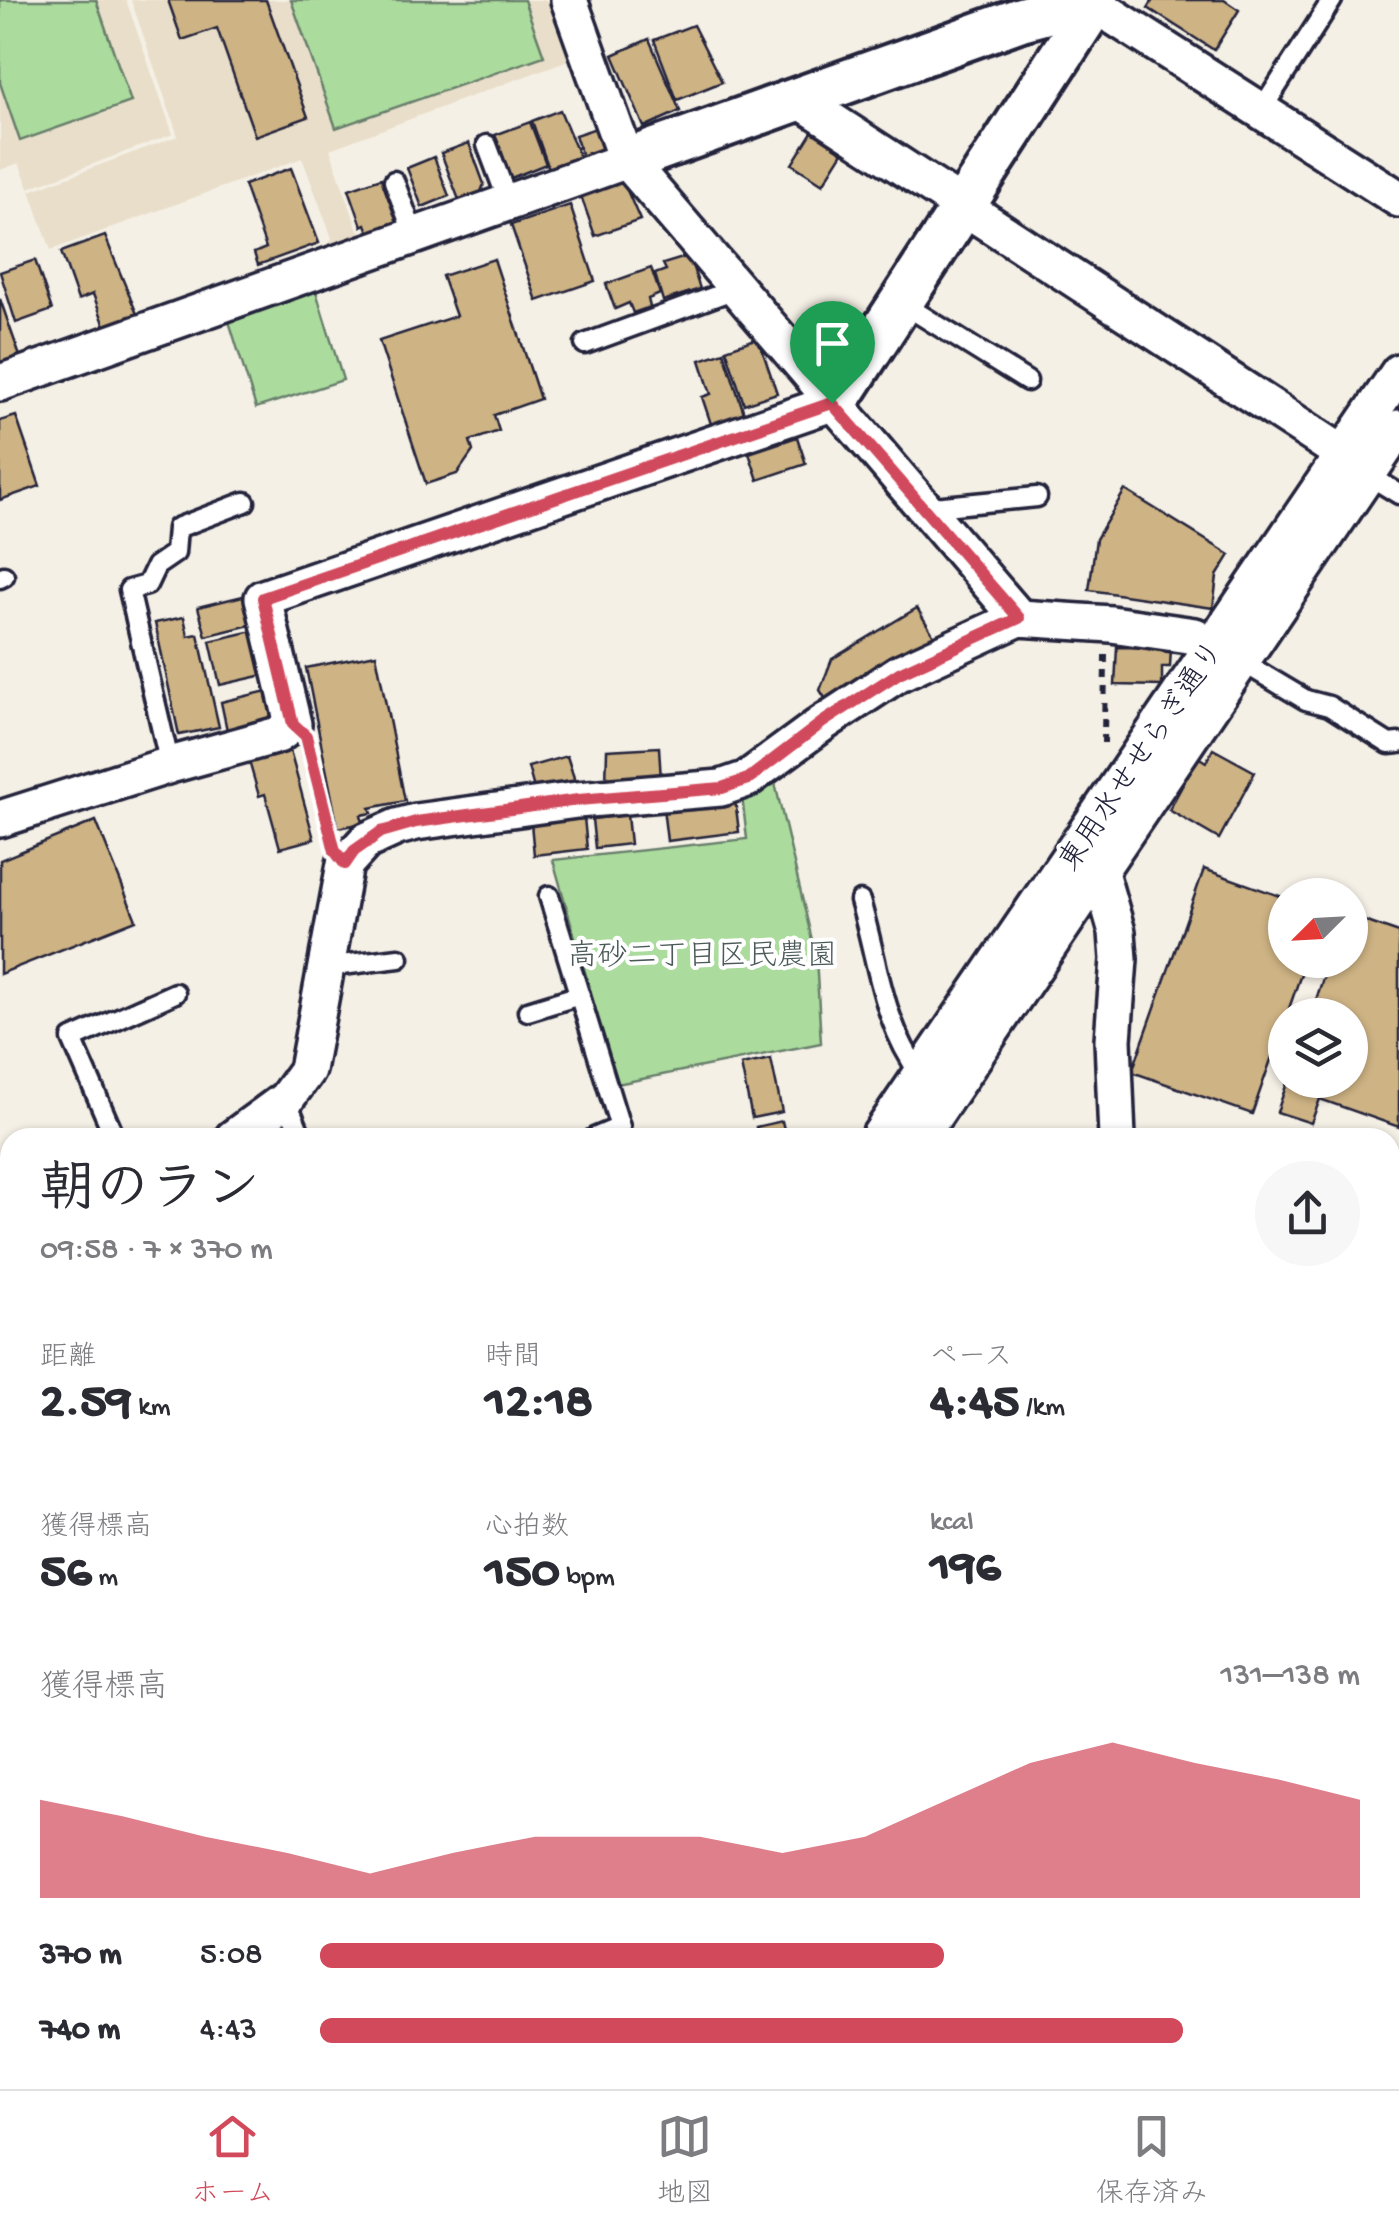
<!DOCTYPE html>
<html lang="ja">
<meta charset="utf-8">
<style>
:root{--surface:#fff;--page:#f7f7f7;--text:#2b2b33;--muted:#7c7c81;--line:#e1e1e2;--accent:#d1495b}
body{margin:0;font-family:"Gochi Hand","Klee One",sans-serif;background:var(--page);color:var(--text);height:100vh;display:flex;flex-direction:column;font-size:38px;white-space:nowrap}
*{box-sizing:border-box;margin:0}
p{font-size:32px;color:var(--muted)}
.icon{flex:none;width:55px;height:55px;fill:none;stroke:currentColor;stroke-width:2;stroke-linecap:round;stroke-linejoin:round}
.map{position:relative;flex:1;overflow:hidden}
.panel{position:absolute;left:0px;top:1128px;width:1400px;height:962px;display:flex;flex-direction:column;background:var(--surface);border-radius:30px 30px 0 0;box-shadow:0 2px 8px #0004}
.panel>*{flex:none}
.needle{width:65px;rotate:246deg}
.controls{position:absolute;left:1268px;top:878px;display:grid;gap:20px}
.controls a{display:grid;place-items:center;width:100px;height:100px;border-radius:50%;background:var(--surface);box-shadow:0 2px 8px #0004;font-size:50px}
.pin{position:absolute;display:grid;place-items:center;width:85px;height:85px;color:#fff;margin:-102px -42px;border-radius:50% 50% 50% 0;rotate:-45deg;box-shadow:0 0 10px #0007}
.pin .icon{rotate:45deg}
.round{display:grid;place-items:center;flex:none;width:105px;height:105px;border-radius:52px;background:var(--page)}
.headline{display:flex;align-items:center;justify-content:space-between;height:170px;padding:0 40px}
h1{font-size:55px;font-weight:800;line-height:75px}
.stats{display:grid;grid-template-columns:repeat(3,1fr);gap:15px;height:170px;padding:10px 40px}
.stats div{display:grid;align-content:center}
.stats b{font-size:50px;font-weight:800}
.stats small{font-size:28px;font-weight:400}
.stats p{font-size:28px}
.chart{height:280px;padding:20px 40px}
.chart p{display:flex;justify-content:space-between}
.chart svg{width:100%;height:180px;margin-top:10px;fill:var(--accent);opacity:.7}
ul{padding:0 40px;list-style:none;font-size:32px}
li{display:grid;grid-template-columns:160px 120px 1fr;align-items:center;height:75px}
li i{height:25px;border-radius:12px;background:var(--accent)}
.menu{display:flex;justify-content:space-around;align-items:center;height:140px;border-top:2px solid var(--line);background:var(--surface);font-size:28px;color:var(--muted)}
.menu a{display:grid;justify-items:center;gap:5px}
.menu .selected{color:var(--accent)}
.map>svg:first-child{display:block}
</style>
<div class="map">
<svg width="1399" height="2089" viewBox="0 0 1399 2089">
<rect width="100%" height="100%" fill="#f5f0e6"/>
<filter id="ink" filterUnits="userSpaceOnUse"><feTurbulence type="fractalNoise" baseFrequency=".01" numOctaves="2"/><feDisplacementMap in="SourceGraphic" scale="20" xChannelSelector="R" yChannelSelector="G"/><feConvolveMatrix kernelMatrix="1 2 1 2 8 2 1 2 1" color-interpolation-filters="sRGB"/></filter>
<g filter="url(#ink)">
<g fill="#e9dec9">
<path d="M0 0H126L173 134 29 188 19 163 0 170Z"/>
<path d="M131 0H553L574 58 330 149 357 228 366 237 326 252 332 238 302 158 51 250 30 191 178 136Z"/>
</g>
<g fill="#acdc9d" stroke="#677f6c" stroke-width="2.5">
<path d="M0 0H96L131 102 20 141 0 83Z"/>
<path d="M291 0H524L544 56 336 128Z"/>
<path d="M315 288 343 380 256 408 228 318Z"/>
<path d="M774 779 816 957 821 1043 617 1084 553 860 747 839 742 796Z"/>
</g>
<g fill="#ceb384" stroke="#22223b" stroke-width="2.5">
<path d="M168 0H266L308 117 255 136 217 28 182 40Z"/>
<path d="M1153 0H1224L1239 10 1214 50 1148 8Z"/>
<path d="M693 25 722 82 677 100 654 40Z"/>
<path d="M649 39 680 111 644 127 613 55Z"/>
<path d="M560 110 580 158 549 169 532 121Z"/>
<path d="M530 122 546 164 511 178 495 135Z"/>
<path d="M599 127 605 143 602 152 583 159 575 135Z"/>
<path d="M812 132 843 152 823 184 792 164Z"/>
<path d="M469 143 484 184 481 192 459 200 441 153Z"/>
<path d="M434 157 449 196 422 207 407 168Z"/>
<path d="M291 168 319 243 258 265 254 253 266 248 244 185Z"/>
<path d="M381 178 397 222 369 232 366 224 362 226 349 189Z"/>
<path d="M623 181 640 220 595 236 581 196Z"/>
<path d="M570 205 595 281 537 301 511 225Z"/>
<path d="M105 236 137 314 105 326 93 294 78 300 61 252Z"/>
<path d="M689 256 700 289 663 301 655 274 666 270 663 264Z"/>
<path d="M494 259 540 399 494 415 499 431 470 441 473 451 457 474 426 484 379 341 456 316 442 276Z"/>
<path d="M35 260 52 310 16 323 0 272Z"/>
<path d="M651 268 660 294 648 299 650 307 633 313 629 303 615 309 606 284Z"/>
<path d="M0 299 21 359 0 367Z"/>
<path d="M758 338 777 393 744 404 726 349Z"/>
<path d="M724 352 745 416 712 427 702 397 711 394 700 360Z"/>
<path d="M16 416 40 486 0 500V421Z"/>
<path d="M797 437 806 464 758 480 749 453Z"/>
<path d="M1125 490 1230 555 1217 576 1213 608 1089 590 1096 539Z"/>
<path d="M247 595 254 624 206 636 198 607Z"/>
<path d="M917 608 936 639 828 703 820 690 832 659Z"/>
<path d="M184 617 188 636 198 634 219 727 179 735 155 623Z"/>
<path d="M253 631 264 675 220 685 210 641Z"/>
<path d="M1117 647 1171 648 1170 667H1162V686L1115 685Z"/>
<path d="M376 654 405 801 370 808 372 813 361 815 363 823 338 828 306 668Z"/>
<path d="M271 690 276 712 269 726 228 735 221 702Z"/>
<path d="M289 747 314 839 280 848 265 794 259 796 249 761 255 760 254 756Z"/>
<path d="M659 747 661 780 606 783 607 750Z"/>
<path d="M1213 749 1255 772 1219 839 1169 810 1198 757 1206 762Z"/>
<path d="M567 756 575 781 535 792 528 767Z"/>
<path d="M735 799 739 832 667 841 663 808Z"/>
<path d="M627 815 630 844 595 848 592 819Z"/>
<path d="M584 817 587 849 534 855 531 823Z"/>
<path d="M96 821 136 920 0 974V860Z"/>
<path d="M1204 869 1285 898V960H1306L1252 1114 1132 1072Z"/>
<path d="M1350 916 1399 933V1127L1320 1099 1311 1123 1277 1112 1288 1080H1350V1015H1311L1329 960H1350Z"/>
<path d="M771 1059 782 1112 752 1118 741 1065Z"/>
<path d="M782 1121 786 1138H758L756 1127Z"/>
<path d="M1390 1180 1399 1183V1230L1390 1227Z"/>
<path d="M10 1266V1316H9L0 1289V1270Z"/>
<path d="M1399 1293V1351L1390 1355V1297Z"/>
<path d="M1399 1374V1457L1390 1461V1378Z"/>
<path d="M1264 2080H1312L1303 2089H1273Z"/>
</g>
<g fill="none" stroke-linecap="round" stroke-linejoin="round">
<g stroke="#22223b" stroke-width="25">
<g id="service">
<path d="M1261 111 1332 0"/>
<path d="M487 145 508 201"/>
<path d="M394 181 414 235"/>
<path d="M900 302 1027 381"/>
<path d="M585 344 735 289"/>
<path d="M1368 470 1378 481 1399 494"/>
<path d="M923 508 1037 497"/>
<path d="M0 578 4 576"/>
<path d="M1239 660 1306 700 1329 706 1389 744 1399 743"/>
<path d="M170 765 129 590 147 585 156 566 175 553 177 528 245 502"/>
<path d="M549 896 620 1127 594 1138"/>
<path d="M860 901C878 961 882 1023 921 1075"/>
<path d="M325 967 399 958"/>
<path d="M528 1011 580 995"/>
<path d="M286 1099 302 1138"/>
<path d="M115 1138 72 1039 175 993"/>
<path d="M1390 1672 1399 1674"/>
<path d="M0 2009 10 2007"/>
<path d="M647 2080 651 2089"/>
</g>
</g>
<g stroke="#22223b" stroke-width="42">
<g id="minor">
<path d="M569 0 626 159 1019 618"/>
<path d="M1088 0 1399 199"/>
<path d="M795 97 1363 467"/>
<path d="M0 383 639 156"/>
<path d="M0 819 170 765 278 735 293 724 263 598 832 403 839 398"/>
<path d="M1099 869 1117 932 1119 959 1113 1040 1117 1138"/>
<path d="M233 1138 286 1099 307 1070 345 864 366 841 397 827 416 822 577 800 721 788 747 779 823 723 899 673 1019 618 1111 624 1195 636 1239 660"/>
<path d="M878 1138 1399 372"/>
<path d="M919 1138 1399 428"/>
<path d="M0 1248 10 1243"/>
<path d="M0 1489 10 1516"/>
<path d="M1391 2089 1399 2081"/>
</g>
</g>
<g stroke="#22223b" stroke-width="50">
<g id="tertiary">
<path d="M639 156 1021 19 1058 9 1095 4"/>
<path d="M839 398 1097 0"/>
<path d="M1390 1520 1399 1515"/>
<path d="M93 2089 103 2080"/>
<path d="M520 2089 532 2080"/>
</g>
</g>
<g stroke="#22223b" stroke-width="6" stroke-dasharray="8 8" stroke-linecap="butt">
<path d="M1104 743 1105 655"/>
<path d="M311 754 330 834"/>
</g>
<use href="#service" stroke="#fff" stroke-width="18"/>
<use href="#minor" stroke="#fff" stroke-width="35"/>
<use href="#tertiary" stroke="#fff" stroke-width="42"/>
<g stroke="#22223b" stroke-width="8" stroke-dasharray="15 8" stroke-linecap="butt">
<path d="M1390 1872 1399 1861"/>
<path d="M1184 2089 1193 2080"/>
</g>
</g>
</g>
<g fill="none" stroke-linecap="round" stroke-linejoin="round" filter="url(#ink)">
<g stroke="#fff" stroke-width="20">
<path id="route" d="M832 403 1019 618 899 673 823 722 748 779 722 788 578 800 416 822 381 832 354 851 345 864 335 851 306 736 293 724 263 598Z"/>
</g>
<use href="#route" stroke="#d1495b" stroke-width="12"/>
</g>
<g text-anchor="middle" stroke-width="8" stroke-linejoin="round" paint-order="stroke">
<g font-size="30" fill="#22223b" stroke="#fff">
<text transform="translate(1140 755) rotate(-56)" y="10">東用水せせらぎ通り</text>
</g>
<g font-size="30" fill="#4b5a58" stroke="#fff">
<text x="702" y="964">高砂二丁目区民農園</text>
</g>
</g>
</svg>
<div class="controls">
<a><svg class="needle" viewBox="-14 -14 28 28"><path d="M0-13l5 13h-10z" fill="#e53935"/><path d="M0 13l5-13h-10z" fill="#7c7c81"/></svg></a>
<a><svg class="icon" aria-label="layers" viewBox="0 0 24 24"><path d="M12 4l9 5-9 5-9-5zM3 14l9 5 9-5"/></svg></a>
</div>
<div class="pin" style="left:832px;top:403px;background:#1e9e55"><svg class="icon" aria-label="arrive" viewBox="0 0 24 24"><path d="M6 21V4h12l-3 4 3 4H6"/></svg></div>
<section class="panel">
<div class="headline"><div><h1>朝のラン</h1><p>09:58 · 7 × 370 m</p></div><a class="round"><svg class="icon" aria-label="share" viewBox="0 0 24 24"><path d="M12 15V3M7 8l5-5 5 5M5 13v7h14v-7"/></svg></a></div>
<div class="stats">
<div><p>距離</p><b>2.59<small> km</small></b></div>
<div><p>時間</p><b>12:18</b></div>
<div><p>ペース</p><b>4:45<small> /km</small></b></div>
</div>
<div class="stats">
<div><p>獲得標高</p><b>56<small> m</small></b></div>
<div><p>心拍数</p><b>150<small> bpm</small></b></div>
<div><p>kcal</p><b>196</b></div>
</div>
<div class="chart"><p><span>獲得標高</span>131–138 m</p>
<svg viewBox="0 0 160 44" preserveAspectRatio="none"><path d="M0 44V20L10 24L20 29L30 33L40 38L50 33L60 29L70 29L80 29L90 33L100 29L110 20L120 11L130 6L140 11L150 15L160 20V44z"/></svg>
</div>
<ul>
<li><b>370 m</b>5:08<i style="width:60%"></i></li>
<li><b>740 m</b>4:43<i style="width:83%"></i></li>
</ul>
</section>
</div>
<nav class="menu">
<a class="selected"><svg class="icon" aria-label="home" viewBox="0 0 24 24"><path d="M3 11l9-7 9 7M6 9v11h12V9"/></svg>ホーム</a>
<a><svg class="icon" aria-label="map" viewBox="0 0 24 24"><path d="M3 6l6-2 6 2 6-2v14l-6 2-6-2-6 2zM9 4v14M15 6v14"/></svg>地図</a>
<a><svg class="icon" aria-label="saved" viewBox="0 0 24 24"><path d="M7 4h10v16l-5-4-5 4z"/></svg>保存済み</a>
</nav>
